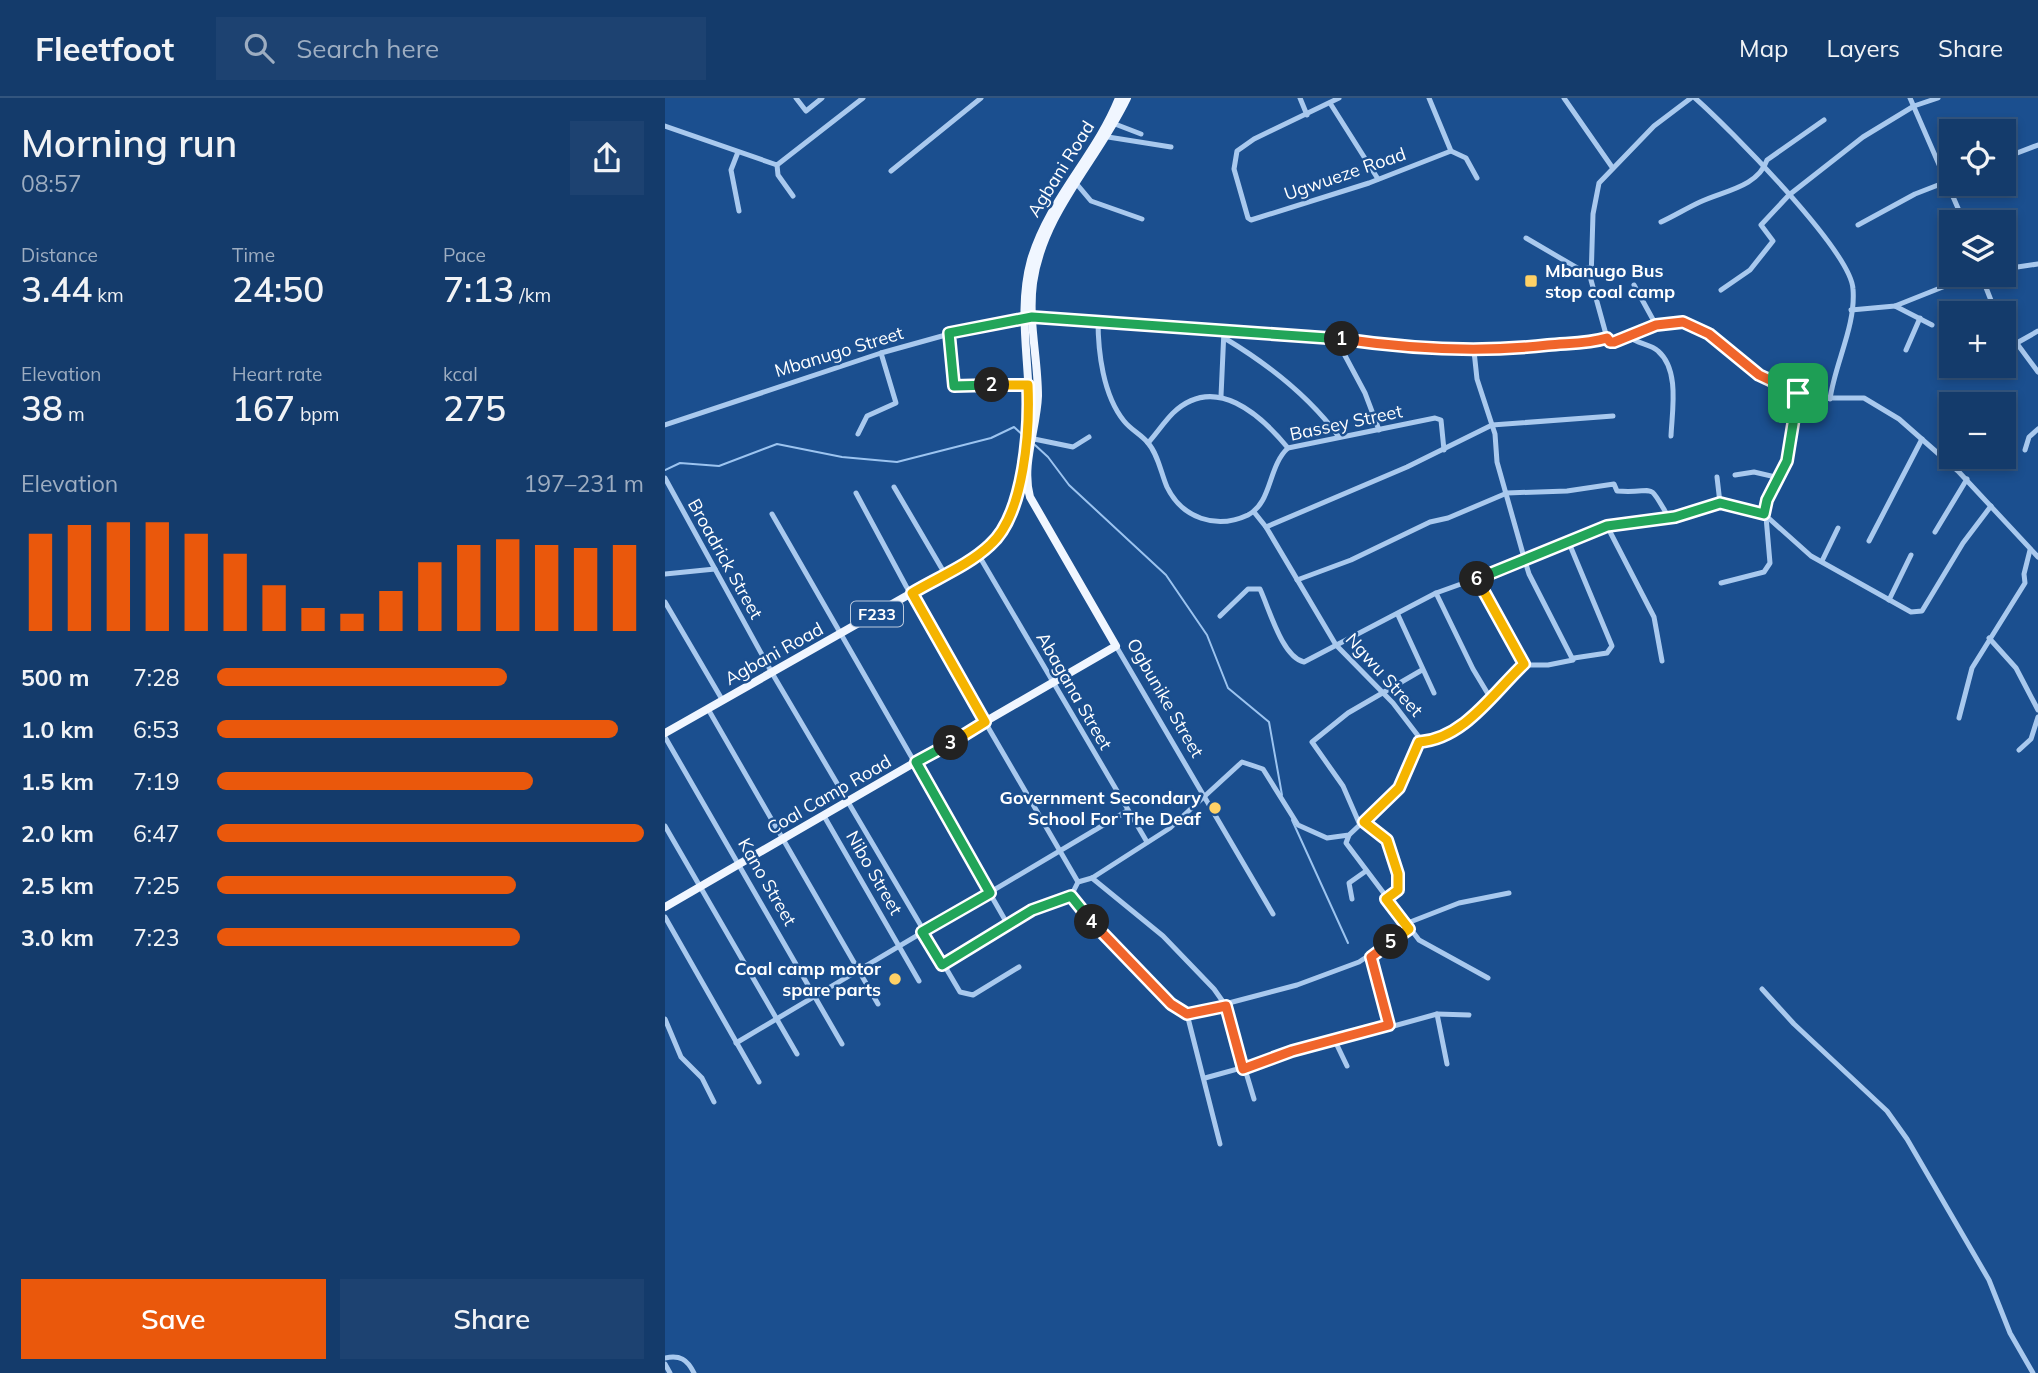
<!DOCTYPE html>
<meta charset="utf-8">
<style>
:root{--surface:#143b6b;--page:#1d4271;--text:#f1f3f6;--muted:#9dadc1;--line:#33557e;--accent:#ea580c}
body{margin:0;font-family:Mulish,sans-serif;background:var(--page);color:var(--text);height:100vh;display:flex;flex-direction:column;font-size:26px;white-space:nowrap}
*{box-sizing:border-box;margin:0}
p{font-size:23px;color:var(--muted)}
.icon{flex:none;width:38px;height:38px;fill:none;stroke:currentColor;stroke-width:2;stroke-linecap:round;stroke-linejoin:round}
.map{position:relative;flex:1;overflow:hidden}
.details{display:flex;flex-direction:column;background:var(--surface);width:665px}
.details>*{flex:none}
.controls{position:absolute;left:1274px;top:21px;display:grid;gap:14px}
.controls a{display:grid;place-items:center;width:77px;height:77px;border-radius:0px;background:var(--surface);box-shadow:0 4px 10px #0003,0 0 0 2px var(--line);font-size:35px}
.pin{position:absolute;display:grid;place-items:center;width:60px;height:60px;color:#fff;margin:-30px;border-radius:14px;box-shadow:0 4px 10px #0006}
.km{position:absolute;width:35px;height:35px;margin:-18px;border-radius:50%;background:#222;color:#fff;font-size:19px;line-height:35px;text-align:center}
.round{display:grid;place-items:center;flex:none;width:74px;height:74px;border-radius:0px;background:var(--page)}
.head{display:flex;align-items:center;justify-content:space-between;height:119px;padding:0 21px}
h1{font-size:38px;font-weight:600;line-height:52px}
.figures{display:grid;grid-template-columns:repeat(3,1fr);gap:10px;height:119px;padding:7px 21px}
.figures div{display:grid;align-content:center}
.figures b{font-size:35px;font-weight:600}
.figures small{font-size:19px;font-weight:400}
.figures p{font-size:19px}
.chart{height:196px;padding:14px 21px}
.chart p{display:flex;justify-content:space-between}
.chart svg{width:100%;height:126px;margin-top:7px;stroke:var(--accent);stroke-width:6}
.action{display:flex;gap:14px;margin-top:auto;padding:14px 21px}
.action a{flex:1;height:80px;border-radius:0px;background:var(--accent);color:#fff;font-size:28px;font-weight:600;line-height:80px;text-align:center}
.action a+a{background:var(--page);color:var(--text)}
ul{padding:0 21px;list-style:none;font-size:23px}
li{display:grid;grid-template-columns:112px 84px 1fr;align-items:center;height:52px}
li i{height:18px;border-radius:9px;background:var(--accent)}
header{display:flex;align-items:center;gap:42px;box-sizing:border-box;height:98px;padding:0 35px;background:var(--surface);border-bottom:2px solid var(--line)}
header strong{font-size:33px}
nav{display:flex;gap:38px;margin-inline-start:auto;font-size:24px}
.search{width:490px;height:63px;background:var(--page);display:flex;align-items:center;gap:18px;box-sizing:border-box;padding:0 24px;border-radius:0px;color:var(--muted);font-size:26px}
main{display:flex;flex:1;min-height:0}
.map>svg:first-child{display:block}
</style>
<header>
<strong>Fleetfoot</strong>
<div class="search"><svg class="icon" aria-label="search" viewBox="0 0 24 24"><circle cx="10" cy="10" r="6"/><path d="M15 15l6 6"/></svg>Search here</div>
<nav><a>Map</a><a>Layers</a><a>Share</a></nav>
</header>
<main>
<section class="details">
<div class="head"><div><h1>Morning run</h1><p>08:57</p></div><a class="round"><svg class="icon" aria-label="share" viewBox="0 0 24 24"><path d="M12 15V3M7 8l5-5 5 5M5 13v7h14v-7"/></svg></a></div>
<div class="figures">
<div><p>Distance</p><b>3.44<small> km</small></b></div>
<div><p>Time</p><b>24:50</b></div>
<div><p>Pace</p><b>7:13<small> /km</small></b></div>
</div>
<div class="figures">
<div><p>Elevation</p><b>38<small> m</small></b></div>
<div><p>Heart rate</p><b>167<small> bpm</small></b></div>
<div><p>kcal</p><b>275</b></div>
</div>
<div class="chart"><p><span>Elevation</span>197–231 m</p>
<svg viewBox="0 0 160 44" preserveAspectRatio="none"><path d="M5 44V10M15 44V7M25 44V6M35 44V6M45 44V10M55 44V17M65 44V28M75 44V36M85 44V38M95 44V30M105 44V20M115 44V14M125 44V12M135 44V14M145 44V15M155 44V14"/></svg>
</div>
<ul>
<li><b>500 m</b>7:28<i style="width:68%"></i></li>
<li><b>1.0 km</b>6:53<i style="width:94%"></i></li>
<li><b>1.5 km</b>7:19<i style="width:74%"></i></li>
<li><b>2.0 km</b>6:47<i style="width:100%"></i></li>
<li><b>2.5 km</b>7:25<i style="width:70%"></i></li>
<li><b>3.0 km</b>7:23<i style="width:71%"></i></li>
</ul>
<div class="action"><a>Save</a><a>Share</a></div>
</section>
<div class="map">
<svg width="1373" height="1275" viewBox="0 0 1373 1275">
<rect width="100%" height="100%" fill="#1b4f8f"/>
<g fill="none" stroke-linecap="round" stroke-linejoin="round">
<g stroke="#9cc4f0" stroke-width="2">
<path d="M370 347 383 359 404 387 501 477 542 537 563 590 604 624 617 697"/>
<path d="M0 372 15 365 54 368 112 346 177 359 232 364 326 340 349 329 360 339"/>
<path d="M627 722 683 845"/>
</g>
<g stroke="#a9c9ee" stroke-width="5">
<path d="M131 0 141 13 157 0"/>
<path d="M635 0 642 17"/>
<path d="M674 0 589 41 572 53 569 71 583 120 586 122 704 85 786 53"/>
<path d="M764 0 786 53 801 60 812 80"/>
<path d="M899 0 947 69"/>
<path d="M1030 0C1063 29 1186 153 1188 191 1191 228 1170 265 1165 301"/>
<path d="M1245 0 1299 124"/>
<path d="M665 5 713 81"/>
<path d="M450 26 476 36"/>
<path d="M0 28 112 67 198 0"/>
<path d="M443 39 506 49"/>
<path d="M73 54 66 72 74 113"/>
<path d="M1339 60 1373 47"/>
<path d="M112 67 113 77 128 98"/>
<path d="M226 73 316 0"/>
<path d="M410 84 426 103 477 121"/>
<path d="M996 124C1009 118 1022 110 1035 104 1058 93 1093 89 1102 62L1159 22"/>
<path d="M1193 127 1250 96 1286 82"/>
<path d="M861 140 914 171 926 170"/>
<path d="M1339 171 1373 166"/>
<path d="M1316 177 1331 215"/>
<path d="M969 187 991 227"/>
<path d="M1056 192 1085 172 1108 143 1096 127 1124 97 1198 39 1249 8 1273 0"/>
<path d="M1230 208 1267 227"/>
<path d="M1186 212 1230 208 1308 177"/>
<path d="M433 222C433 254 438 297 459 323 466 332 477 337 483 345 493 356 496 375 502 389 517 420 551 432 583 417 607 405 603 368 623 350L770 320 776 322 779 352"/>
<path d="M1339 228 1373 274"/>
<path d="M284 235 290 288 363 287"/>
<path d="M964 239C973 246 986 246 993 253 1015 272 1007 313 1006 338"/>
<path d="M942 240 926 182 928 116 934 85 989 28 1026 0"/>
<path d="M561 241C604 267 644 298 674 339"/>
<path d="M677 241V252L700 295 714 332"/>
<path d="M1350 246 1373 233"/>
<path d="M1241 252 1255 220"/>
<path d="M809 253 812 281 830 336 832 364 860 463 942 428 1010 419 1063 405 1099 416 1146 458 1246 514 1257 513 1298 445 1326 408"/>
<path d="M556 298 559 232"/>
<path d="M0 327 216 255 331 223 359 219 411 220 626 236 798 253 924 245 942 240 945 244H949L991 227 1018 224 1044 236 1086 271 1112 288 1155 300H1199L1234 321 1293 373 1373 459"/>
<path d="M193 336 202 318 231 305 216 255"/>
<path d="M369 341 408 349 424 339"/>
<path d="M483 345C492 335 499 324 508 315 550 275 596 317 623 350"/>
<path d="M1360 352 1364 339 1373 331"/>
<path d="M1070 377 1089 374 1115 380"/>
<path d="M1052 379 1055 405"/>
<path d="M0 380 107 575 295 894 308 897 354 869"/>
<path d="M229 389 280 476"/>
<path d="M191 395 241 488 413 784"/>
<path d="M107 416 343 827"/>
<path d="M942 428 989 519 997 563"/>
<path d="M601 429 742 369 827 327 948 318"/>
<path d="M1270 434 1302 381"/>
<path d="M1204 443 1257 341"/>
<path d="M904 445 947 548 942 555 909 560"/>
<path d="M313 456 482 744"/>
<path d="M1157 463 1173 430"/>
<path d="M0 476 50 471"/>
<path d="M812 481 859 567"/>
<path d="M632 482 686 462 765 424 783 420 842 395 902 393 949 386 952 393C994 396 981 381 1004 420"/>
<path d="M1056 485 1099 474 1105 465 1100 407 1122 363 1133 295"/>
<path d="M771 495 808 571 826 601"/>
<path d="M1224 502 1246 457"/>
<path d="M0 504 58 603"/>
<path d="M733 517 769 595"/>
<path d="M555 518 583 491H595C604 510 617 559 639 564L771 495 860 463 864 476 908 562 883 567H859C829 594 799 641 754 644"/>
<path d="M1324 540 1351 570 1373 612"/>
<path d="M451 548 608 816"/>
<path d="M43 611 213 906"/>
<path d="M1294 620 1307 570 1360 485 1359 476 1365 452"/>
<path d="M0 639 177 946"/>
<path d="M1354 652 1366 641 1373 619"/>
<path d="M159 718 254 883"/>
<path d="M699 724 722 742 733 776V792L721 801"/>
<path d="M695 727 678 688 647 644 683 615 757 572"/>
<path d="M0 728 132 956"/>
<path d="M684 737 681 745 754 842 823 880"/>
<path d="M427 780 498 838 549 891 561 908 589 1001"/>
<path d="M406 798C439 839 476 887 522 916L555 1046"/>
<path d="M687 801 684 785 701 773"/>
<path d="M0 819 94 984"/>
<path d="M740 826 794 805 844 795"/>
<path d="M706 859 724 927"/>
<path d="M277 867 367 812 406 798 413 784 427 780 505 730 577 664 598 671 633 727 662 740 684 737 734 690 754 644V639L728 605 671 547 601 429 589 414"/>
<path d="M1097 891 1129 926 1222 1013 1242 1041 1324 1182 1345 1235 1368 1275"/>
<path d="M522 916 632 887 694 864 744 831"/>
<path d="M772 916 804 917"/>
<path d="M0 921 16 959 37 980 49 1004"/>
<path d="M670 943 682 968"/>
<path d="M71 945 462 713"/>
<path d="M540 980 772 916 782 966"/>
<path d="M0 1260C15 1257 22 1261 29 1275"/>
<path d="M0 1266 5 1275"/>
</g>
<g stroke="#f0f6ff" stroke-width="8">
<path d="M0 635 273 480C291 469 312 460 327 446 344 429 349 406 354 383 358 361 364 338 364 315 365 265 352 212 366 162 384 101 431 58 454 0"/>
<path d="M0 809 451 548 365 399C356 367 372 330 373 298 373 260 363 223 368 185 378 114 432 63 462 0"/>
</g>
</g>
<g fill="none" stroke-linecap="round" stroke-linejoin="round">
<g stroke="#fff" stroke-width="14">
<path id="split-1" d="M677 241C746 251 814 255 883 247 903 245 922 246 942 240L945 244H949L991 227 1018 224 1044 236 1094 277 1133 295"/>
</g>
<g stroke="#fff" stroke-width="14">
<path id="split-2" d="M327 287 289 288 284 235 367 219 677 241"/>
</g>
<g stroke="#fff" stroke-width="14">
<path id="split-3" d="M286 645 320 624 247 495C272 480 304 467 325 447 360 416 365 330 363 287H327"/>
</g>
<g stroke="#fff" stroke-width="14">
<path id="split-4" d="M286 645 251 664 325 795 257 834 277 867 367 812 406 798 427 824"/>
</g>
<g stroke="#fff" stroke-width="14">
<path id="split-5" d="M427 824 506 906 522 916 561 908 578 971 627 953 724 927 706 859 726 844"/>
</g>
<g stroke="#fff" stroke-width="14">
<path id="split-6" d="M726 844 744 831 721 801 733 792V776L722 742 699 724 734 690 754 644C799 641 829 594 859 566L812 481"/>
</g>
<g stroke="#fff" stroke-width="14">
<path id="split-7" d="M812 481 942 428 1010 419 1055 405 1099 416 1102 402 1122 363 1133 295"/>
</g>
<use href="#split-1" stroke="#f0652b" stroke-width="9"/>
<use href="#split-2" stroke="#22a559" stroke-width="9"/>
<use href="#split-3" stroke="#f5b400" stroke-width="9"/>
<use href="#split-4" stroke="#22a559" stroke-width="9"/>
<use href="#split-5" stroke="#f0652b" stroke-width="9"/>
<use href="#split-6" stroke="#f5b400" stroke-width="9"/>
<use href="#split-7" stroke="#22a559" stroke-width="9"/>
</g>
<g fill="#ffd166" stroke="#1b4f8f" stroke-width="2.5">
<rect x="859" y="176" width="14" height="14" rx="3.5"/>
<circle cx="550" cy="710" r="7"/>
<circle cx="230" cy="881" r="7"/>
</g>
<g text-anchor="middle" stroke-width="5" stroke-linejoin="round" paint-order="stroke">
<rect fill="#1b4f8f" stroke="#bbcadd" stroke-width="2" x="186" y="503.5" width="52" height="25" rx="5"/>
<g font-size="16" font-weight="bold" fill="#fff">
<text x="212" y="522">F233</text>
</g>
<g font-size="18" fill="#fff" stroke="#1b4f8f">
<text transform="translate(396 71) rotate(-58)" y="6">Agbani Road</text>
<text transform="translate(680 76) rotate(-19)" y="6">Ugwueze Road</text>
<text transform="translate(174 254) rotate(-17)" y="6">Mbanugo Street</text>
<text transform="translate(681 325) rotate(-12)" y="6">Bassey Street</text>
<text transform="translate(60 461) rotate(61)" y="6">Broadrick Street</text>
<text transform="translate(109 556) rotate(-29)" y="6">Agbani Road</text>
<text transform="translate(719 577) rotate(48)" y="6">Ngwu Street</text>
<text transform="translate(409 593) rotate(60)" y="6">Abagana Street</text>
<text transform="translate(500 600) rotate(60)" y="6">Ogbunike Street</text>
<text transform="translate(164 697) rotate(-30)" y="6">Coal Camp Road</text>
<text transform="translate(209 775) rotate(60)" y="6">Nibo Street</text>
<text transform="translate(102 784) rotate(60)" y="6">Kano Street</text>
</g>
<g font-size="18" font-weight="bold" fill="#fff" stroke="#1b4f8f" text-anchor="end">
<text x="880" y="179" text-anchor="start">Mbanugo Bus<tspan x="880" dy="21">stop coal camp</tspan></text>
<text x="536" y="706">Government Secondary<tspan x="536" dy="21">School For The Deaf</tspan></text>
<text x="216" y="877">Coal camp motor<tspan x="216" dy="21">spare parts</tspan></text>
</g>
</g>
</svg>
<div class="controls">
<a><svg class="icon" aria-label="locate" viewBox="0 0 24 24"><circle cx="12" cy="12" r="6"/><path d="M12 2v4M12 18v4M2 12h4M18 12h4"/></svg></a>
<a><svg class="icon" aria-label="layers" viewBox="0 0 24 24"><path d="M12 4l9 5-9 5-9-5zM3 14l9 5 9-5"/></svg></a>
<a>+</a>
<a>−</a>
</div>
<div class="pin" style="left:1133px;top:295px;background:#1e9e55"><svg class="icon" aria-label="arrive" viewBox="0 0 24 24"><path d="M6 21V4h12l-3 4 3 4H6"/></svg></div>
<b class="km" style="left:677px;top:241px">1</b>
<b class="km" style="left:327px;top:287px">2</b>
<b class="km" style="left:286px;top:645px">3</b>
<b class="km" style="left:427px;top:824px">4</b>
<b class="km" style="left:726px;top:844px">5</b>
<b class="km" style="left:812px;top:481px">6</b>
</div>
</main>
